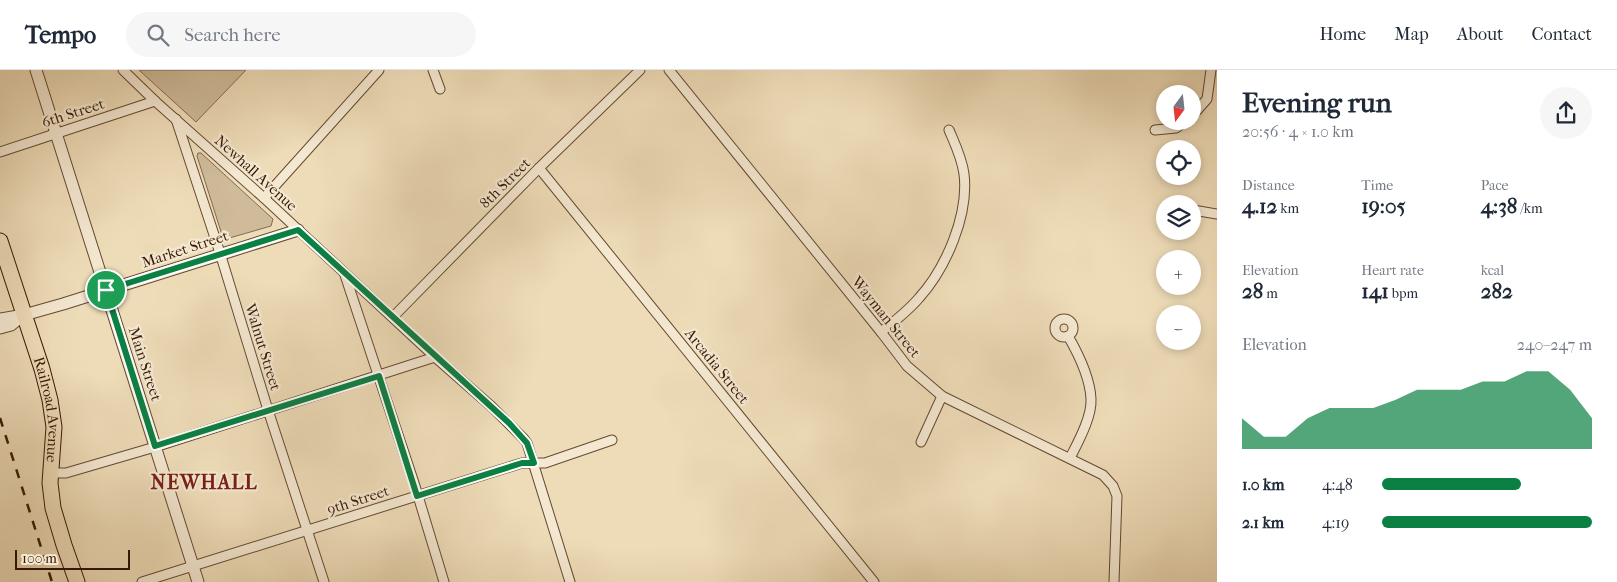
<!DOCTYPE html>
<meta charset="utf-8">
<style>
:root{--surface:#fff;--page:#f6f6f7;--text:#1f2937;--muted:#747a83;--line:#e0e1e3;--accent:#0b8043}
body{margin:0;font-family:"IM FELL French Canon",serif;background:var(--page);color:var(--text);height:100vh;display:flex;flex-direction:column;font-size:19px;white-space:nowrap}
*{box-sizing:border-box;margin:0}
p{font-size:16px;color:var(--muted)}
.icon{flex:none;width:28px;height:28px;fill:none;stroke:currentColor;stroke-width:2;stroke-linecap:round;stroke-linejoin:round}
.map{position:relative;flex:1;overflow:hidden}
.sheet{display:flex;flex-direction:column;background:var(--surface);width:400px}
.sheet>*{flex:none}
.needle{width:32px;rotate:195deg}
.buttons{position:absolute;left:1156px;top:15px;display:grid;gap:10px}
.buttons a{display:grid;place-items:center;width:45px;height:45px;border-radius:50%;background:var(--surface);box-shadow:0 2px 8px #0003;font-size:25px}
.scale{position:absolute;left:15px;bottom:12px;width:115px;box-sizing:border-box;padding-left:5px;border:2px solid #371805;border-top:0;font-size:14px;line-height:18px;white-space:nowrap;color:#371805;-webkit-text-stroke:4px #f4e8d1;paint-order:stroke}
.pin{position:absolute;display:grid;place-items:center;width:42px;height:42px;color:#fff;margin:-21px;border:2px solid #fff;border-radius:50%;box-shadow:0 1px 5px #0007}
.round{display:grid;place-items:center;flex:none;width:52px;height:52px;border-radius:26px;background:var(--page)}
.headline{display:flex;align-items:center;justify-content:space-between;height:85px;padding:0 25px}
h1{font-size:28px;font-weight:700;line-height:38px}
.stats{display:grid;grid-template-columns:repeat(3,1fr);gap:8px;height:85px;padding:5px 25px}
.stats div{display:grid;align-content:center}
.stats b{font-size:21px;font-weight:700}
.stats small{font-size:14px;font-weight:400}
.stats p{font-size:14px}
.chart{height:140px;padding:10px 25px}
.chart p{display:flex;justify-content:space-between}
.chart svg{width:100%;height:90px;margin-top:5px;fill:var(--accent);opacity:.7}
ul{padding:0 25px;list-style:none;font-size:16px}
li{display:grid;grid-template-columns:80px 60px 1fr;align-items:center;height:38px}
li i{height:12px;border-radius:6px;background:var(--accent)}
header{display:flex;align-items:center;gap:30px;box-sizing:border-box;height:70px;padding:0 25px;background:var(--surface);border-bottom:1px solid var(--line)}
header strong{font-size:24px}
nav{display:flex;gap:28px;margin-inline-start:auto;font-size:18px}
.search{width:350px;height:45px;background:var(--page);display:flex;align-items:center;gap:12px;box-sizing:border-box;padding:0 18px;border-radius:28px;color:var(--muted);font-size:19px}
main{display:flex;flex:1;min-height:0}
.map>svg:first-child{display:block}
</style>
<header>
<strong>Tempo</strong>
<div class="search"><svg class="icon" aria-label="search" viewBox="0 0 24 24"><circle cx="10" cy="10" r="6"/><path d="M15 15l6 6"/></svg>Search here</div>
<nav><a>Home</a><a>Map</a><a>About</a><a>Contact</a></nav>
</header>
<main>
<div class="map">
<svg width="1217" height="512" viewBox="0 0 1217 512">
<rect width="100%" height="100%" fill="#eedcb8"/>
<filter id="stains"><feTurbulence type="fractalNoise" baseFrequency=".004" numOctaves="4"/><feColorMatrix values="0 0 0 0 .2 0 0 0 0 .09 0 0 0 0 .02 0 0 0 .5 -.17"/></filter>
<radialGradient id="worn" r=".72"><stop offset=".6" stop-color="#630" stop-opacity="0"/><stop offset="1" stop-color="#630" stop-opacity=".3"/></radialGradient>
<g fill="#cfbb9a" stroke="#836a50">
<path d="M139 0H246L196 52Z"/>
<path d="M198 83H201L273 149 271 156 226 169 223 168 197 86Z"/>
</g>
<g fill="none" stroke-linecap="round" stroke-linejoin="round">
<g stroke="#654932" stroke-width="11">
<g id="minor">
<path d="M123 0 155 31 264 128 435 287 492 337 524 369 527 373 570 512"/>
<path d="M433 0 440 19"/>
<path d="M669 0 881 262 907 296 942 326 1103 405 1113 416 1117 426 1114 512"/>
<path d="M1192 46 1207 29 1211 0"/>
<path d="M176 49 220 183 268 340 324 512"/>
<path d="M1155 60 1176 58 1186 51"/>
<path d="M0 82 155 31"/>
<path d="M539 98 874 512"/>
<path d="M264 128 379 0"/>
<path d="M1193 140 1217 144"/>
<path d="M345 205 415 416 444 512"/>
<path d="M393 247 539 98 640 0"/>
<circle cx="1064" cy="258" r="9"/>
<path d="M881 262C895 251 908 241 919 228 946 198 969 145 964 104 962 88 955 74 949 60"/>
<path d="M1068 266C1079 285 1090 307 1091 329 1092 347 1078 372 1070 388"/>
<path d="M921 372 942 326"/>
<path d="M50 403H66L155 377 435 287"/>
<path d="M142 512 522 393H545L612 370"/>
</g>
</g>
<g stroke="#654932" stroke-width="13">
<g id="tertiary">
<path d="M36 0 198 512"/>
<path d="M0 249 24 245 63 234 298 160"/>
<path d="M0 258 11 255 22 246"/>
</g>
</g>
<g stroke="#371805" stroke-width="17">
<g id="primary">
<path id="s1" d="M0 171 42 299 50 330 54 357 50 413 53 438 64 475 77 512"/>
</g>
</g>
<use href="#minor" stroke="#f4e8d1" stroke-width="9"/>
<use href="#tertiary" stroke="#f4e8d1" stroke-width="11"/>
<use href="#primary" stroke="#eedcb8" stroke-width="15"/>
<path stroke="#371805" stroke-width="2.5" stroke-dasharray="9 9" stroke-linecap="butt" d="M0 348 52 512"/>
</g>
<g fill="none" stroke-linecap="round" stroke-linejoin="round">
<g stroke="#fff" stroke-width="10">
<path id="route" d="M298 160 509 353 527 373 534 393H522L417 426 379 306 155 376 106 220Z"/>
</g>
<use href="#route" stroke="#0b8043" stroke-width="6"/>
</g>
<g text-anchor="middle" stroke-width="4.5" stroke-linejoin="round" paint-order="stroke">
<g font-size="15" fill="#371805" stroke="#f4e8d1">
<text transform="translate(73 43) rotate(-18)" y="5">6th Street</text>
<text transform="translate(256 103) rotate(42)" y="5">Newhall Avenue</text>
<text transform="translate(505 113) rotate(-45)" y="5">8th Street</text>
<text transform="translate(185 179) rotate(-18)" y="5">Market Street</text>
<text transform="translate(886 247) rotate(51)" y="5">Wayman Street</text>
<text transform="translate(263 277) rotate(73)" y="5">Walnut Street</text>
<text transform="translate(145 294) rotate(72)" y="5">Main Street</text>
<text transform="translate(717 296) rotate(51)" y="5">Arcadia Street</text>
<text dy="5" stroke="none"><textPath href="#s1" startOffset="176">Railroad Avenue</textPath></text>
<text transform="translate(358 430) rotate(-18)" y="5">9th Street</text>
</g>
<g font-size="20" font-weight="bold" letter-spacing="1" fill="#7a1f14" stroke="#f4e8d1">
<text x="204" y="419">NEWHALL</text>
</g>
</g>
<rect width="100%" height="100%" filter="url(#stains)"/>
<rect width="100%" height="100%" fill="url(#worn)"/>
</svg>
<div class="buttons">
<a><svg class="needle" viewBox="-14 -14 28 28"><path d="M0-13l5 13h-10z" fill="#e53935"/><path d="M0 13l5-13h-10z" fill="#747a83"/></svg></a>
<a><svg class="icon" aria-label="locate" viewBox="0 0 24 24"><circle cx="12" cy="12" r="6"/><path d="M12 2v4M12 18v4M2 12h4M18 12h4"/></svg></a>
<a><svg class="icon" aria-label="layers" viewBox="0 0 24 24"><path d="M12 4l9 5-9 5-9-5zM3 14l9 5 9-5"/></svg></a>
<a>+</a>
<a>−</a>
</div>
<div class="scale">100 m</div>
<div class="pin" style="left:106px;top:220px;background:#1e9e55"><svg class="icon" aria-label="arrive" viewBox="0 0 24 24"><path d="M6 21V4h12l-3 4 3 4H6"/></svg></div>
</div>
<section class="sheet">
<div class="headline"><div><h1>Evening run</h1><p>20:56 · 4 × 1.0 km</p></div><a class="round"><svg class="icon" aria-label="share" viewBox="0 0 24 24"><path d="M12 15V3M7 8l5-5 5 5M5 13v7h14v-7"/></svg></a></div>
<div class="stats">
<div><p>Distance</p><b>4.12<small> km</small></b></div>
<div><p>Time</p><b>19:05</b></div>
<div><p>Pace</p><b>4:38<small> /km</small></b></div>
</div>
<div class="stats">
<div><p>Elevation</p><b>28<small> m</small></b></div>
<div><p>Heart rate</p><b>141<small> bpm</small></b></div>
<div><p>kcal</p><b>282</b></div>
</div>
<div class="chart"><p><span>Elevation</span>240–247 m</p>
<svg viewBox="0 0 160 44" preserveAspectRatio="none"><path d="M0 44V29L10 38L20 38L30 29L40 24L50 24L60 24L70 20L80 15L90 15L100 15L110 11L120 11L130 6L140 6L150 15L160 29V44z"/></svg>
</div>
<ul>
<li><b>1.0 km</b>4:48<i style="width:66%"></i></li>
<li><b>2.1 km</b>4:19<i style="width:100%"></i></li>
</ul>
</section>
</main>
